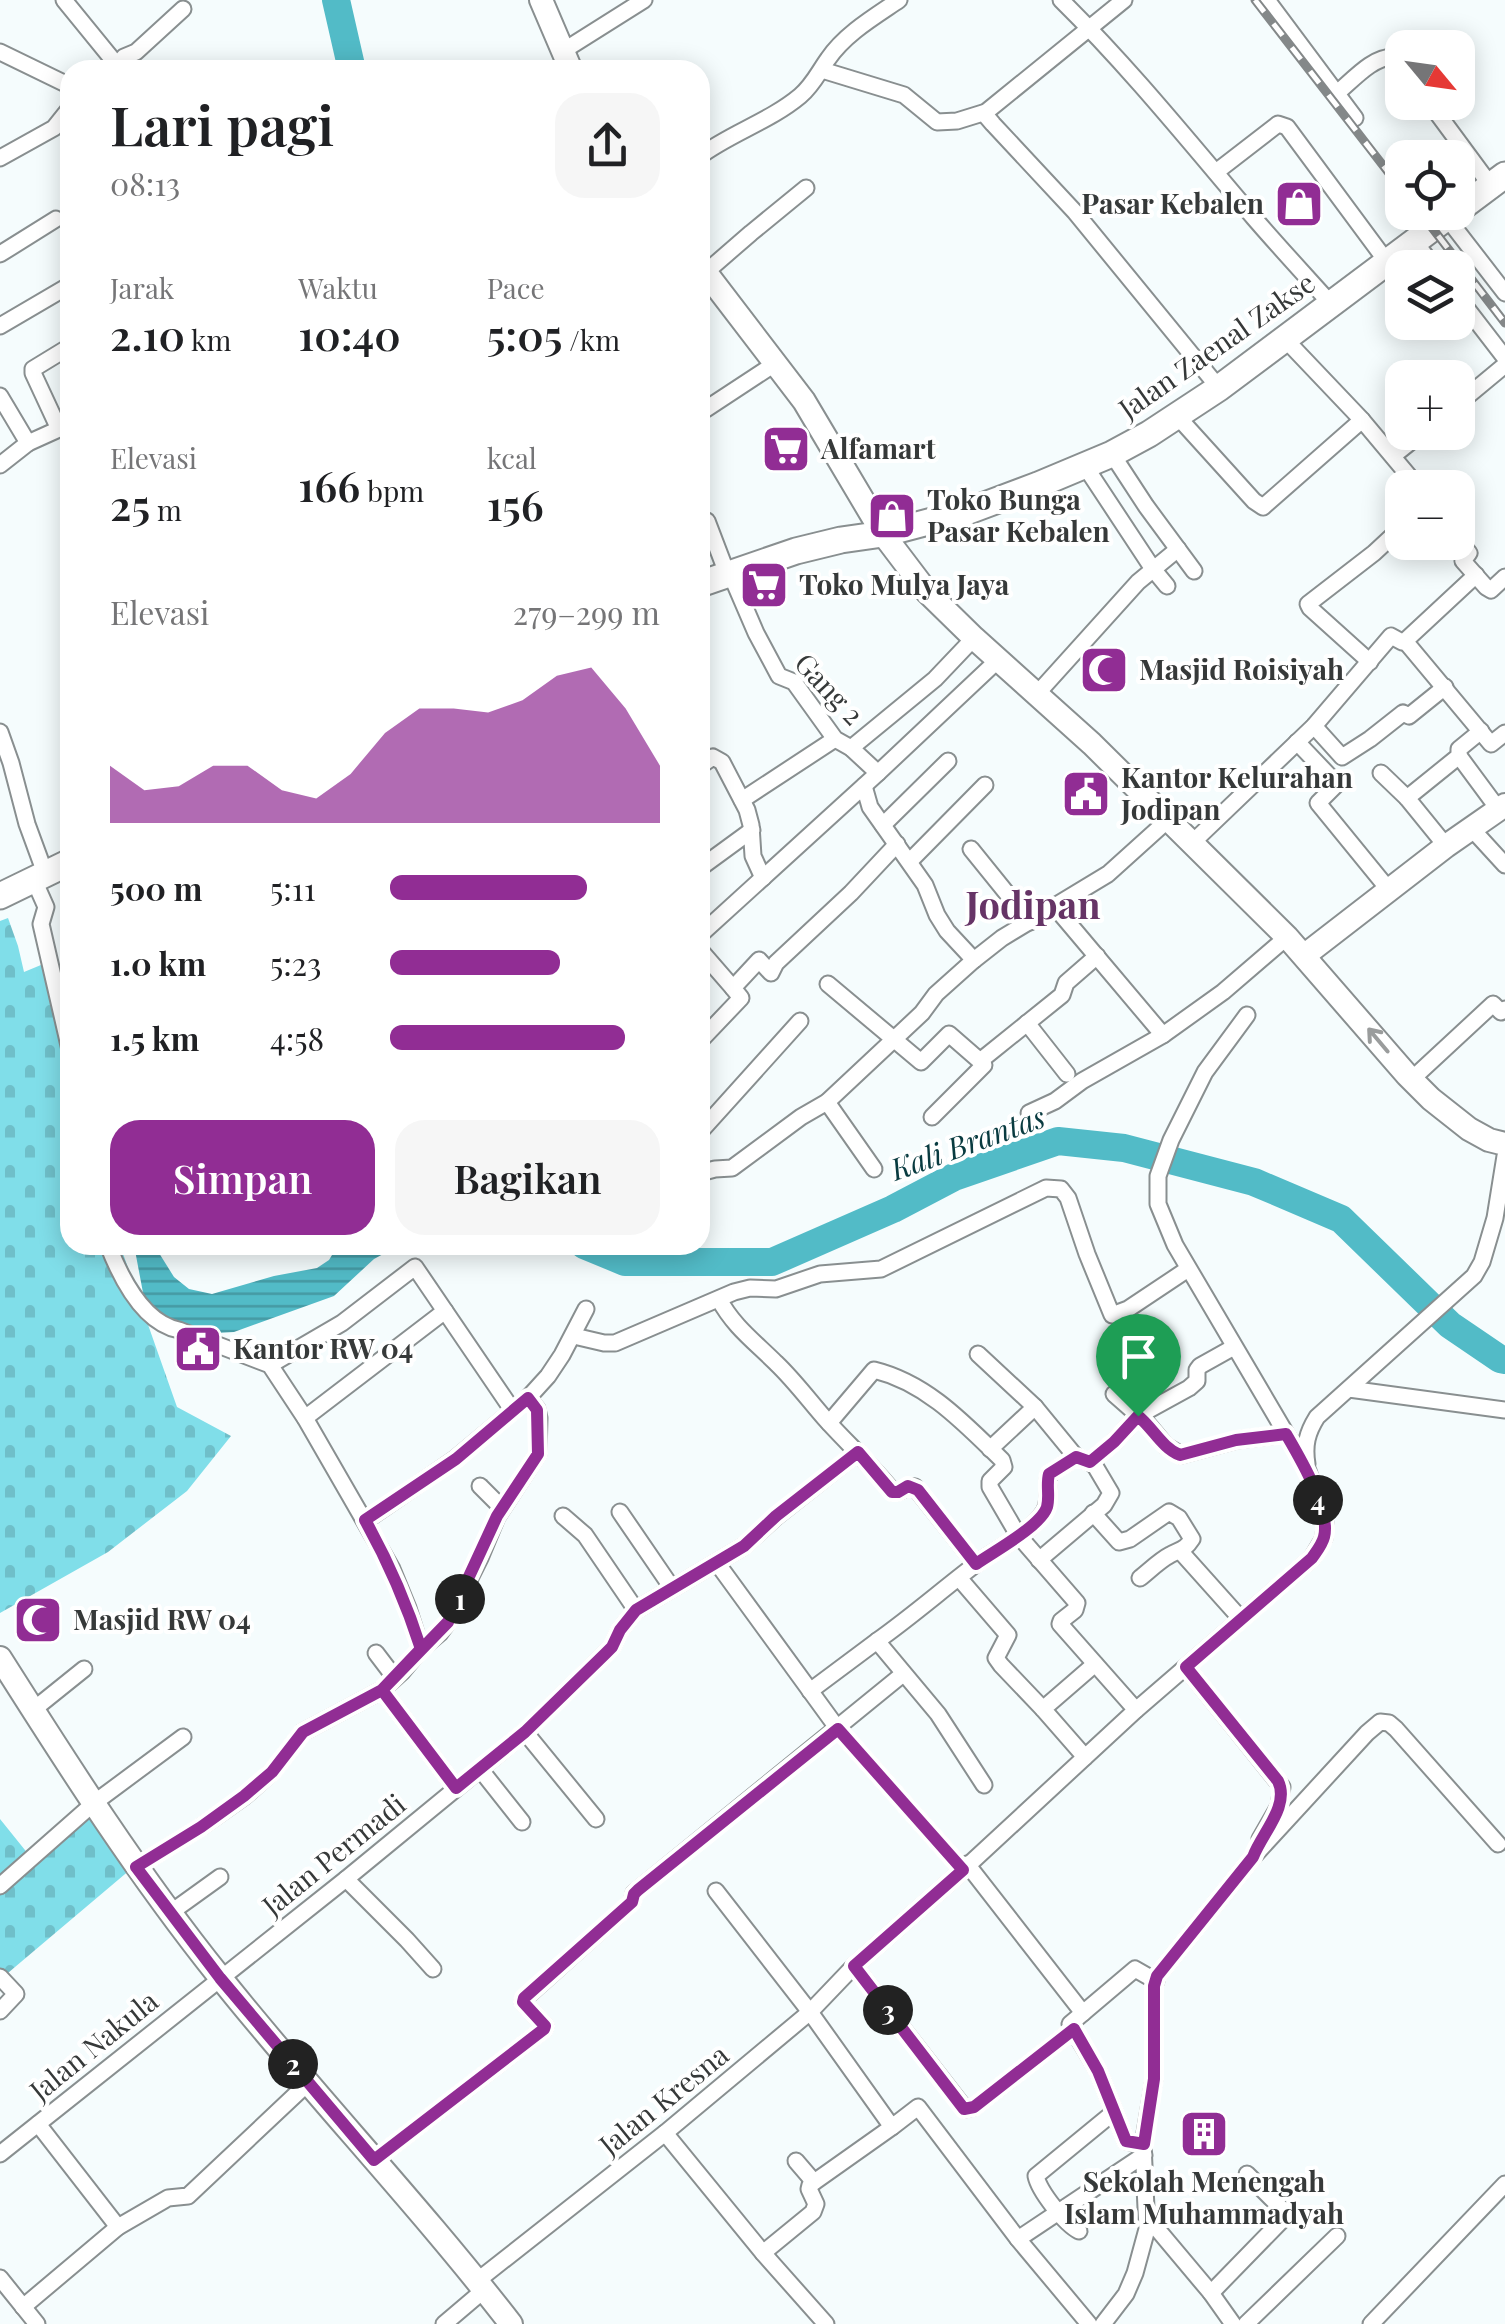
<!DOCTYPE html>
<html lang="id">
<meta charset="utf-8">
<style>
:root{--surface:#fff;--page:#f6f6f6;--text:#202124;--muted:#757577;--accent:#912d94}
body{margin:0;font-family:"Playfair Display",serif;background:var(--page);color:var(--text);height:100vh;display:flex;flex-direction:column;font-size:38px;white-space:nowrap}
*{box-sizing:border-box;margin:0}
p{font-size:32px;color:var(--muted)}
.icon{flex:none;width:55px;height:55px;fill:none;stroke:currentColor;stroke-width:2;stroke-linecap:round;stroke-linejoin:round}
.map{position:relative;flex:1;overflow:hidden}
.drawer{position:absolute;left:60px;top:60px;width:650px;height:1195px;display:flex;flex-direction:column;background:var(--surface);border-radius:30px;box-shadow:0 5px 25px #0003}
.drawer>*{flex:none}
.needle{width:65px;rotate:119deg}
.fabs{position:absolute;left:1385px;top:30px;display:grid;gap:20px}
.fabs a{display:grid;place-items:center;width:90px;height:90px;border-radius:20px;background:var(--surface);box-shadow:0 5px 25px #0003;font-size:50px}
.pin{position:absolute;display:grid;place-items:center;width:85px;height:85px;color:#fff;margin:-102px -42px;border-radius:50% 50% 50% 0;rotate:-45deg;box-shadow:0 0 10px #0007}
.pin .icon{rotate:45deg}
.km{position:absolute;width:50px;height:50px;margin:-25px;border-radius:50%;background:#222;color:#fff;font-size:28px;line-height:50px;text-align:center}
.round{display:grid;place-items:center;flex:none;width:105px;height:105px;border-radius:30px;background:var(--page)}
.head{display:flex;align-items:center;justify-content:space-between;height:170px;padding:0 50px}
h1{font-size:55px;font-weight:600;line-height:75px}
.metrics{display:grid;grid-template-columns:repeat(3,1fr);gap:15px;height:170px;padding:10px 50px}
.metrics div{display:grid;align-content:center}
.metrics b{font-size:42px;font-weight:600}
.metrics small{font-size:28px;font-weight:400}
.metrics p{font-size:28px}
.chart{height:280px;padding:20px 50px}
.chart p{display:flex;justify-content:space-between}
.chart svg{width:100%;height:180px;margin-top:10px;fill:var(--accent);opacity:.7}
.action{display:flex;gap:20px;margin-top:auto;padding:20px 50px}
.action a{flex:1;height:115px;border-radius:30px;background:var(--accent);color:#fff;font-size:40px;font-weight:600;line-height:115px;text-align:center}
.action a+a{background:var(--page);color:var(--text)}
ul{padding:0 50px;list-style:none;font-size:32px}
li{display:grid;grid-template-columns:160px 120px 1fr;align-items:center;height:75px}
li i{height:25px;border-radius:12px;background:var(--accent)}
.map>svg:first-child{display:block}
</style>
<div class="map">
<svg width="1505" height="2324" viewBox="0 0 1505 2324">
<defs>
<pattern id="cemetery-stones" width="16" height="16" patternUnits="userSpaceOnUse" patternTransform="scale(2.5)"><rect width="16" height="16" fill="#80dee9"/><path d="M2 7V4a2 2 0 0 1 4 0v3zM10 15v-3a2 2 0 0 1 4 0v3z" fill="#6fbfc9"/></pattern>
<pattern id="water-rules" width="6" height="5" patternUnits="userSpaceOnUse" patternTransform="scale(2.5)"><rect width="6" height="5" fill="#52bbc7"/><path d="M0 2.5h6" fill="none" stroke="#4599a3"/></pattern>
</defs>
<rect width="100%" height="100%" fill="#f5fcfd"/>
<g fill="url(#cemetery-stones)">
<path d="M8 918 18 946 24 972 53 960 70 1034V1245H120L177 1407 231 1436 187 1491 108 1552 0 1613V921Z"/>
<path d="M90 1810 131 1869 2 1978 0 1976V1819L33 1860Z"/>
</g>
<path fill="url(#water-rules)" d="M134 1245H154L174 1277 189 1289 212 1294 274 1276 317 1268 329 1260 338 1245H400L374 1259 334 1296 234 1332 195 1334 170 1324 144 1298Z"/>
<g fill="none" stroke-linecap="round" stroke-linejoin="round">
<g stroke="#52bbc7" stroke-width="28">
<path d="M336 0 352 70"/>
<path d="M584 1245 625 1262H772L893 1209 954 1177 1058 1141 1124 1148 1254 1182 1341 1219 1450 1325 1500 1359 1505 1360"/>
</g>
<g stroke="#898f90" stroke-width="19">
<g id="street">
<path d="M64 0 117 65 110 70"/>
<path d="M1061 0C1130 68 1191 144 1254 218 1279 247 1305 275 1331 304"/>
<path d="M1267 0 1355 118"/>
<path d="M563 51 644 0"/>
<path d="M0 52 70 86"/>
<path d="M117 65 124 57 136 52 183 9"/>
<path d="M822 70 904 95 937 122 957 121 986 112 1124 0"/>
<path d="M1337 93C1353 80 1372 57 1393 57L1402 69"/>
<path d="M1429 102 1491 186"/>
<path d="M986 112 987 117 993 124 1075 212 1219 388"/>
<path d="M700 156C731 133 770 121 800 96 813 85 818 73 828 59 845 34 874 17 899 0"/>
<path d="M0 158 54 128 70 108"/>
<path d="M1216 172 1278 124 1287 127 1387 262"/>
<path d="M1447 218 1505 293"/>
<path d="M1415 242 1435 268"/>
<path d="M0 254 56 219"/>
<path d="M706 272 751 233 806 188"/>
<path d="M1458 297 1505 358"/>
<path d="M0 326 70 285"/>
<path d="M1284 338 1362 420 1419 488"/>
<path d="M0 396 28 443 0 465"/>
<path d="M700 396 706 409 776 363"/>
<path d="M1458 404 1505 365"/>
<path d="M1177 416 1254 501 1263 507 1362 420"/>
<path d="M28 443 59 429 33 373V369L69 347"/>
<path d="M1112 454 1146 506 1194 571"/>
<path d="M1393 456 1423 432"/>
<path d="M1085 466 1153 569 1167 586"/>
<path d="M707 521 728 576"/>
<path d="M1458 538 1469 553 1463 561 1486 587 1491 590 1505 577"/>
<path d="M731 575 756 633 779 676 794 682 835 739 851 748 878 773"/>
<path d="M1405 641 1491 744 1505 733"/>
<path d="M1370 662 1310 608 1308 604 1374 553 1402 527"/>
<path d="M1036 695 1138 582 1178 549"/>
<path d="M1314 726 1342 757 1370 739 1403 713 1409 716 1445 687"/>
<path d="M0 732 11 763 27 824 45 873"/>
<path d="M1297 742 1337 784 1318 803 1389 890"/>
<path d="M851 748 935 679 974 638"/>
<path d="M1459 756 1499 810"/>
<path d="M700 766 713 757 722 762 747 810 751 825 753 856 763 878"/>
<path d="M1381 773 1407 798"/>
<path d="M864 786 870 807 925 885 937 915 947 931 974 960"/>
<path d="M742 800 835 739"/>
<path d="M883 825 948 761"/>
<path d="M1472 829 1505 865"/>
<path d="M1192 843 1314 726 1391 636 1402 642 1405 641 1476 575"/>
<path d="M1446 846 1407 798 1459 756V749L1481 731"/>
<path d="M971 849 1030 922"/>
<path d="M910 861 985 785"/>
<path d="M700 868 752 830"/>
<path d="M34 880 46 907 41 924 70 1050"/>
<path d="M1055 907 1163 1035 1223 992 1287 937"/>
<path d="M700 935 878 773 998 660"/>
<path d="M700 950 733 988"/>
<path d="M828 984 921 1062 949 1034 980 1061"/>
<path d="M1027 1023 1067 1074"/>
<path d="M700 1041 741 998 733 988 759 960 771 973 776 963 851 893 897 844"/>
<path d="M1411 1080 1493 1004 1501 1012 1505 1009"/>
<path d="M827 1102 874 1169"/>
<path d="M1029 1113 1055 1101 1082 1081 1163 1035"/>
<path d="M932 1117 984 1065 980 1061 1062 995 1066 983 1097 956"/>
<path d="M700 1132 800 1021"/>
<path d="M700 1173 715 1169 732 1168 801 1117 827 1102 922 1013 936 994 974 960 1002 938 1108 874 1169 819"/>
<path d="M108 1245C120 1276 143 1323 179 1330L270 1365 305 1418 392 1569 408 1608 421 1649"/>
<path d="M719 1299C733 1326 755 1342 776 1363 795 1381 811 1403 828 1422 850 1446 873 1467 893 1492 901 1494 906 1484 915 1487L976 1564"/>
<path d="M574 1336 604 1343H615L734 1292 750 1288 776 1289 820 1274 881 1269 1046 1188 1061 1189 1068 1198 1087 1254 1112 1315 1128 1309 1188 1269"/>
<path d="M978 1354 1035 1407 1076 1457"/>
<path d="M270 1365 342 1323 415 1267 513 1411"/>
<path d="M1349 1389 1505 1410"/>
<path d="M1114 1394 1147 1423 1166 1446 1181 1455 1237 1440 1286 1434"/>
<path d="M305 1418 445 1311"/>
<path d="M829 1423 874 1370C927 1383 964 1423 1002 1460L1004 1467 990 1481V1487L1018 1535 1077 1603 1075 1610 1061 1621 1060 1624 1136 1710"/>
<path d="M990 1449 1035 1407"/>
<path d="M1090 1462 1114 1442 1138 1416 1189 1388 1197 1381V1370L1200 1366 1234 1347"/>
<path d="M1307 1464C1304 1445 1307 1433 1317 1417L1474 1276 1482 1262 1495 1218 1505 1156"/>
<path d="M480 1486 502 1508"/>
<path d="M620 1512 672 1588"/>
<path d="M1093 1513 1119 1542 1130 1539 1169 1512 1179 1518 1192 1539C1185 1550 1181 1549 1170 1555 1160 1560 1149 1571 1140 1578"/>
<path d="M563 1516 585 1535 636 1610"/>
<path d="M365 1521 455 1459 528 1398 548 1376 562 1355 586 1309"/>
<path d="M1181 1552 1241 1619"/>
<path d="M717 1563 838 1729 963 1870"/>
<path d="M959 1578 1008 1635 996 1658 1001 1665 1043 1709"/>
<path d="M376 1653 395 1678"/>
<path d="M1186 1667 1282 1787 1279 1806 1260 1839"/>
<path d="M382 1690 456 1788"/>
<path d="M810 1691 877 1641"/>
<path d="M33 1710 84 1669"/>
<path d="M525 1732 596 1819"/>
<path d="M1085 1757 1043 1709 1095 1664"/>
<path d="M480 1769 522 1822"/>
<path d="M984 1785 938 1714 877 1641C911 1617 943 1589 976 1564 995 1550 1032 1532 1044 1512 1051 1501 1046 1486 1049 1474L1076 1457 1090 1462 1095 1466 1111 1493 1104 1505 1039 1560"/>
<path d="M967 1864 1083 2013"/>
<path d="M136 1867 201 1827 245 1796 272 1772 303 1732 382 1690 402 1672 421 1649 440 1633 448 1622 480 1558 497 1517 538 1454 539 1418 537 1409 528 1398"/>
<path d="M346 1879 407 1940 433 1969"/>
<path d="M0 1886 94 1803 183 1737"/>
<path d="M716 1891 810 2012 892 2127 918 2107 1018 2239 1089 2324"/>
<path d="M170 1913 220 1877"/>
<path d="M854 1966 965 2109 974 2107 1074 2029"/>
<path d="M0 1977 16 1994 0 2011"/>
<path d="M38 2124 118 2227"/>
<path d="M665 2133 763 2253 826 2324"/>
<path d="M1143 2145 1126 2141 1098 2071 1070 2024 1135 1969 1156 1981"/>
<path d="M0 2154 346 1879 525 1732 612 1647 620 1630 636 1610 744 1546 777 1516 858 1452"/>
<path d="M374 2160 544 2029 545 2026 523 2002 524 1999 632 1902 634 1893 903 1674"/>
<path d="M796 2161 814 2182"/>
<path d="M1148 2218 1211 2293 1233 2324"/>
<path d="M1079 2231C1065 2224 1039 2191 1036 2176L1114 2112"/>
<path d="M1018 2239 1144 2155"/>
<path d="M763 2253 813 2212 816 2204 809 2189 810 2185 892 2127"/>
<path d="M0 2278 37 2324"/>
<path d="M477 2281 665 2133 810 2012 854 1966 963 1870 1136 1710 1312 1558 1324 1538 1325 1523 1308 1471 1175 1245 1158 1204V1176L1171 1140 1205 1072 1247 1015"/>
<path d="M1211 2293 1284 2218 1285 2212 1247 2174"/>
<path d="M23 2307 118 2227 168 2198 188 2196 309 2082"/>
<path d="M444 2324 484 2290"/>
<path d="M1103 2324 1126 2294 1135 2273 1147 2229 1143 2145 1154 2079V1986L1157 1976 1253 1857 1367 1733 1380 1722 1389 1723 1396 1729 1498 1844"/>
<path d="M1246 2324 1337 2236"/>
<path d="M1371 2324 1505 2184"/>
</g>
</g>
<g stroke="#898f90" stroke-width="26">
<g id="secondary">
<path d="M541 0 571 70"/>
<path d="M700 265 804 401 883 534 927 592 974 638 1092 744 1287 937 1407 1075 1431 1099 1469 1129 1489 1140 1505 1144"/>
<path d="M1305 955 1446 846 1505 805"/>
<path d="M0 1658C69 1767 138 1875 219 1976 313 2094 418 2204 511 2324"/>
</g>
</g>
<g stroke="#898f90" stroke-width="29">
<g id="primary">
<path d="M1458 210 1505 175"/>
<path d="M700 584 796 551 841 540 883 534 966 512 1038 485 1112 454 1149 434 1219 388 1454 212"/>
<path d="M0 896 70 862"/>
</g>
</g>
<use href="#street" stroke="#fff" stroke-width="15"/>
<use href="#secondary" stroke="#fff" stroke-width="22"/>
<use href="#primary" stroke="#fff" stroke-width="25"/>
<g stroke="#848889" stroke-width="9">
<g id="rail">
<path d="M1255 0 1402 190"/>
<path d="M1420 212 1505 323"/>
</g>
</g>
<use href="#rail" stroke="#fff" stroke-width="5" stroke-dasharray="15" stroke-linecap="butt"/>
</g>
<defs><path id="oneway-shaft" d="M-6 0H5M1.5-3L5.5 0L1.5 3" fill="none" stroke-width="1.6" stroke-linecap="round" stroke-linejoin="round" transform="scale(2.5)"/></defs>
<use stroke="#9a9c9c" href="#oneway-shaft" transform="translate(1378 1040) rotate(-130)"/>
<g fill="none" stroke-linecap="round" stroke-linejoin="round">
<g stroke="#fff" stroke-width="20">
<path id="route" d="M1138 1416 1114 1442 1090 1462 1076 1457 1049 1474C1046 1485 1050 1496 1047 1507 1041 1526 993 1552 976 1564L918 1490 908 1486 898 1492H892L858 1452 776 1516 744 1546 636 1610 620 1630 612 1647 605 1654 525 1732 456 1788 382 1690 448 1622 497 1516 538 1454 537 1410 528 1398 456 1459 365 1520C389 1563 406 1602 421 1649L382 1690 303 1732 272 1772 244 1796 201 1827 136 1867 220 1978 374 2160 544 2029 545 2026 523 2002 524 1998 632 1902 634 1894 638 1890 838 1729 963 1870 854 1966 964 2109 974 2107 1074 2029 1098 2071 1126 2141 1144 2144 1154 2079V1986L1157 1976 1253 1857C1262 1833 1290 1806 1278 1781L1186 1667 1312 1558C1316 1552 1322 1545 1324 1537 1331 1510 1300 1458 1286 1434L1236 1440 1180 1455C1162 1448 1153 1428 1138 1416"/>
</g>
<use href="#route" stroke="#912d94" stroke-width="12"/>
</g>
<defs>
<g id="shop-square" transform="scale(2.5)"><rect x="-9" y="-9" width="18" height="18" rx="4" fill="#912d94" stroke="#fff"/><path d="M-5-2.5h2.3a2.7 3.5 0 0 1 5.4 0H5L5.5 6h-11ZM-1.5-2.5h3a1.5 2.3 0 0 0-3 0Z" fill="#fff"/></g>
<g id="supermarket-square" transform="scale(2.5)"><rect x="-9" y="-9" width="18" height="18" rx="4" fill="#912d94" stroke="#fff"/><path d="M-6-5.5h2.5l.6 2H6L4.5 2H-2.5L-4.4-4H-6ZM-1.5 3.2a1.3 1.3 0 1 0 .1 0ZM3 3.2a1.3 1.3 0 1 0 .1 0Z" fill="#fff"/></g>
<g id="mosque-square" transform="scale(2.5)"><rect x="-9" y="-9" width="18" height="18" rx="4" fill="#912d94" stroke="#fff"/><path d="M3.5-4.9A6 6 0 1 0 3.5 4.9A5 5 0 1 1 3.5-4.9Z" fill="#fff"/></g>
<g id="civic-square" transform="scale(2.5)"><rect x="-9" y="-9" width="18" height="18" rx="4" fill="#912d94" stroke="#fff"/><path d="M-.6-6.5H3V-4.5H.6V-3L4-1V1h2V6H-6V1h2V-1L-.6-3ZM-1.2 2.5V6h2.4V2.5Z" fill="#fff"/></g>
<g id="building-square" transform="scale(2.5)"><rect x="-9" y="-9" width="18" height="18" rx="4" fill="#912d94" stroke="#fff"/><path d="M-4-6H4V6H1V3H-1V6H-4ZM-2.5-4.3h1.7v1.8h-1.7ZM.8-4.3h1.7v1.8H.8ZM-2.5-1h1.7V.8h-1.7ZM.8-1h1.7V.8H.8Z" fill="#fff"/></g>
</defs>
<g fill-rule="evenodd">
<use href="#shop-square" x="1299" y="204"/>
<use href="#supermarket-square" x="786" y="449"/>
<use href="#shop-square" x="892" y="516"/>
<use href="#supermarket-square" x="764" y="585"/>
<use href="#mosque-square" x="1104" y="670"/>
<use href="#civic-square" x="1086" y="794"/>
<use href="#civic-square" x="198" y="1349"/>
<use href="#mosque-square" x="38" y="1620"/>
<use href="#building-square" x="1204" y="2134"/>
</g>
<g text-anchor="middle" stroke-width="8" stroke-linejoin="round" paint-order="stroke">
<g font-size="28" font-weight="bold" fill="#363939" stroke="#fff" text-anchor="start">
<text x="1264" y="214" text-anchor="end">Pasar Kebalen</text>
<text x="821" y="459">Alfamart</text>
<text x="927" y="510">Toko Bunga<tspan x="927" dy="32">Pasar Kebalen</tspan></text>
<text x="799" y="595">Toko Mulya Jaya</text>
<text x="1139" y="680">Masjid Roisiyah</text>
<text x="1121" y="788">Kantor Kelurahan<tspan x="1121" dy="32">Jodipan</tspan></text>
<text x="233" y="1359">Kantor RW 04</text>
<text x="73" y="1630">Masjid RW 04</text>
<text x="1204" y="2192" text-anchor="middle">Sekolah Menengah<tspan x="1204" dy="32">Islam Muhammadyah</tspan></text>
</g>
<g font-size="28" fill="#363939" stroke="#fff">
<text transform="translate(1217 346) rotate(-35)" y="10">Jalan Zaenal Zakse</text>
<text transform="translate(829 689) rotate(47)" y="10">Gang 2</text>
<text transform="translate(334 1855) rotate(-39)" y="10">Jalan Permadi</text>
<text transform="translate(94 2046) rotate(-39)" y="10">Jalan Nakula</text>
<text transform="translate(664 2100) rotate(-39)" y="10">Jalan Kresna</text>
</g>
<g font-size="30" font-style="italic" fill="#093b40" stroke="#fff">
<text transform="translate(968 1144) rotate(-20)" y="10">Kali Brantas</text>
</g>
<g font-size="38" font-weight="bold" fill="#663466" stroke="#fff">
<text x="1033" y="919">Jodipan</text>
</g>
</g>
</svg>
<div class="fabs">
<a><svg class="needle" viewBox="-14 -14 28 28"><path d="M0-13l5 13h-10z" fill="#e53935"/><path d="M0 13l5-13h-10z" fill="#757577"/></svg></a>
<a><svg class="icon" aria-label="locate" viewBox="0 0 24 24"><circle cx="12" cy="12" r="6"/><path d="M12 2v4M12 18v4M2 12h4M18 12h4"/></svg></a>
<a><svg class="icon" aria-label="layers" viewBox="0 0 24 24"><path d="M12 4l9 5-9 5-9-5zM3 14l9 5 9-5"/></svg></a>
<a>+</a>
<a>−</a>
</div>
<div class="pin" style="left:1138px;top:1416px;background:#1e9e55"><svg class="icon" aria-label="arrive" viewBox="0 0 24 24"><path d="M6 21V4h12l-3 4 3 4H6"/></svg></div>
<b class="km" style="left:460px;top:1599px">1</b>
<b class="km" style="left:293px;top:2064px">2</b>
<b class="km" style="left:888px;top:2010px">3</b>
<b class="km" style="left:1318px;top:1500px">4</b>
<section class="drawer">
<div class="head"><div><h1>Lari pagi</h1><p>08:13</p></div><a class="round"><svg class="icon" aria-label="share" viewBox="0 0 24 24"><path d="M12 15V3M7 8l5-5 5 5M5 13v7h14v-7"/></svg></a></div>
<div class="metrics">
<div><p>Jarak</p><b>2.10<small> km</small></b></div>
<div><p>Waktu</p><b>10:40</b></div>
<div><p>Pace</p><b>5:05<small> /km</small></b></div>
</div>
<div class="metrics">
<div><p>Elevasi</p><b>25<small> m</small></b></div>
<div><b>166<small> bpm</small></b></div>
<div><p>kcal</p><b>156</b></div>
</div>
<div class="chart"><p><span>Elevasi</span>279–299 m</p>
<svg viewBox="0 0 160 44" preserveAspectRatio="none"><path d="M0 44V30L10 36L20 35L30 30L40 30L50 36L60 38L70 32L80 22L90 16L100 16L110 17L120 14L130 8L140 6L150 16L160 30V44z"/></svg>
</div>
<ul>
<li><b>500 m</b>5:11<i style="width:73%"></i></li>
<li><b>1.0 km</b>5:23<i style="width:63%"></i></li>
<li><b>1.5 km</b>4:58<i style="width:87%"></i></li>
</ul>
<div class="action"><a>Simpan</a><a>Bagikan</a></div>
</section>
</div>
